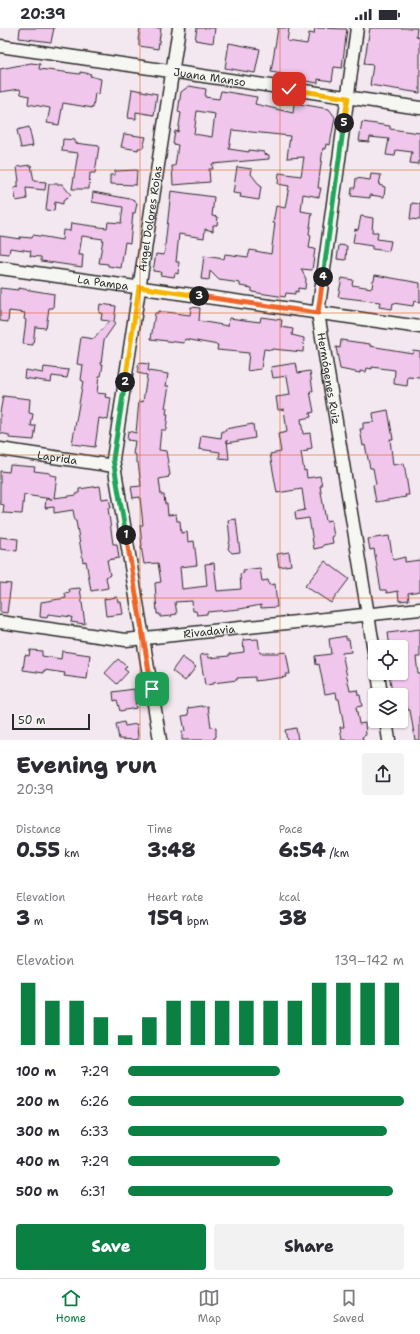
<!DOCTYPE html>
<meta charset="utf-8">
<style>
:root{--surface:#fff;--page:#f2f2f3;--text:#2b2b33;--muted:#7c7c81;--line:#e1e1e2;--accent:#0b8043}
body{margin:0;font-family:"Shantell Sans",sans-serif;background:var(--page);color:var(--text);height:100vh;display:flex;flex-direction:column;font-size:15px;white-space:nowrap}
*{box-sizing:border-box;margin:0}
p{font-size:13px;color:var(--muted)}
.icon{flex:none;width:22px;height:22px;fill:none;stroke:currentColor;stroke-width:2;stroke-linecap:round;stroke-linejoin:round}
.map{position:relative;height:712px;overflow:hidden}
.side{display:flex;flex-direction:column;background:var(--surface);flex:1}
.side>*{flex:none}
.controls{position:absolute;left:368px;top:612px;display:grid;gap:8px}
.controls a{display:grid;place-items:center;width:40px;height:40px;border-radius:4px;background:var(--surface);box-shadow:0 1px 3px #0004;font-size:20px}
.scale{position:absolute;left:12px;bottom:10px;width:78px;box-sizing:border-box;padding-left:4px;border:2px solid #2b2b2b;border-top:0;font-size:11px;line-height:14px;white-space:nowrap;color:#2b2b2b;-webkit-text-stroke:3px #f6f6f2;paint-order:stroke}
.pin{position:absolute;display:grid;place-items:center;width:34px;height:34px;color:#fff;margin:-17px;border-radius:8px;box-shadow:0 2px 6px #0006}
.km{position:absolute;width:20px;height:20px;margin:-10px;border-radius:50%;background:#222;color:#fff;font-size:11px;line-height:20px;text-align:center}
.round{display:grid;place-items:center;flex:none;width:42px;height:42px;border-radius:4px;background:var(--page)}
.summary{display:flex;align-items:center;justify-content:space-between;height:68px;padding:0 16px}
h1{font-size:22px;font-weight:800;line-height:30px}
.figures{display:grid;grid-template-columns:repeat(3,1fr);gap:6px;height:68px;padding:4px 16px}
.figures div{display:grid;align-content:center}
.figures b{font-size:20px;font-weight:800}
.figures small{font-size:11px;font-weight:400}
.figures p{font-size:11px}
.chart{height:112px;padding:8px 16px}
.chart p{display:flex;justify-content:space-between}
.chart svg{width:100%;height:72px;margin-top:4px;stroke:var(--accent);stroke-width:6}
.action{display:flex;gap:8px;margin-top:auto;padding:8px 16px}
.action a{flex:1;height:46px;border-radius:4px;background:var(--accent);color:#fff;font-size:16px;font-weight:800;line-height:46px;text-align:center}
.action a+a{background:var(--page);color:var(--text)}
ul{padding:0 16px;list-style:none;font-size:13px}
li{display:grid;grid-template-columns:64px 48px 1fr;align-items:center;height:30px}
li i{height:10px;border-radius:5px;background:var(--accent)}
.status{display:flex;justify-content:space-between;align-items:center;height:28px;padding:0 20px;background:var(--surface);direction:ltr}
.status svg{height:11px;fill:currentColor}
.dock{display:flex;justify-content:space-around;align-items:center;height:56px;border-top:1px solid var(--line);background:var(--surface);font-size:11px;color:var(--muted)}
.dock a{display:grid;justify-items:center;gap:2px}
.dock .active{color:var(--accent)}
.map>svg:first-child{display:block}
</style>
<div class="status"><b>20:39</b><svg viewBox="0 0 49 12"><path d="M0 12V9h3v3zM5 12V6h3v6zM10 12V3h3v9zM15 12V0h3v12zM26 1h20v11H26zM47 4h2v5h-2z"/></svg></div>
<div class="map">
<svg width="420" height="712" viewBox="0 0 420 712">
<rect width="100%" height="100%" fill="#f4e8f0"/>
<filter id="ink" filterUnits="userSpaceOnUse"><feTurbulence type="fractalNoise" baseFrequency=".025" numOctaves="2"/><feDisplacementMap in="SourceGraphic" scale="8" xChannelSelector="R" yChannelSelector="G"/><feConvolveMatrix kernelMatrix="1 2 1 2 8 2 1 2 1" color-interpolation-filters="sRGB"/></filter>
<g filter="url(#ink)">
<g fill="#f1c6ed" stroke="#2b2b2b" fill-rule="evenodd">
<path d="M20 0H54L51 14 19 10Z"/>
<path d="M140 0H161L158 21 139 18V12H138Z"/>
<path d="M197 0H215L213 15 195 12Z"/>
<path d="M278 0H289L287 13 307 16 309 5 314 6 315 0 347 1 342 40 334 39 332 53 318 51V55L286 50 287 47 271 44Z"/>
<path d="M370 0H417L416 9 420 10V65L370 57 373 37 364 36Z"/>
<path d="M229 15 260 21 255 45 225 40Z"/>
<path d="M31 35 40 36 39 41 80 46V44L91 46 90 48 101 51 99 66 95 65 93 80 63 75 59 97 47 95 50 80 28 76 29 68 21 66 20 61 0 64V41Z"/>
<path d="M189 58 206 61 205 69 219 71 221 63 257 69 255 76 293 85 294 75 329 81 335 89 330 117 326 116 325 121 323 120 318 160H321L319 169 303 166 301 183 312 185 309 206 311 207 309 220 315 221 312 242 301 241 306 251 305 261 298 260V264L295 263V266L286 265 285 269 252 264V260L240 258V255L219 252 210 243 209 252 201 251 204 228 224 231 225 226 248 229 250 222 271 226 275 195H273L276 178 285 180 289 158 278 156 279 145 301 148 304 129 287 130 290 108 232 102 229 121 249 124V122L264 124V126L269 127V131L212 136 213 141H209L210 154 173 157 172 138H175L178 117 173 116 175 103 178 104 181 85 178 84 181 64ZM197 83 215 86 212 109 194 106Z"/>
<path d="M132 61 157 66 154 87 136 84V91L128 90Z"/>
<path d="M362 94 390 98V101L420 105V133H418V136L410 135 412 124 396 122 395 128 386 127 389 111 370 109 369 114 359 113Z"/>
<path d="M29 99 33 118 21 120 17 102Z"/>
<path d="M124 106 146 109 143 120H138V122L121 119Z"/>
<path d="M63 111 75 112V115L99 118 95 145H90L89 161H72L78 125 62 123Z"/>
<path d="M31 137 34 153 46 154 45 162 26 160 27 171 16 173 14 160 19 159H18V153H19L17 139Z"/>
<path d="M237 139 252 141 251 146 261 159 259 172 240 169 241 166 233 165Z"/>
<path d="M137 142 136 157 110 156V147H115V143Z"/>
<path d="M371 146 381 147 379 157 385 159 384 169 370 167V170L351 168 352 160H355L356 150 370 152Z"/>
<path d="M49 156H62L71 167 63 173V176L55 174 54 183 46 182Z"/>
<path d="M171 163 214 169 212 188 218 189 217 197H213V203L205 201 204 210 179 206 176 234H179L178 246 175 245 174 249 160 247 161 244 153 243 156 226 164 227Z"/>
<path d="M93 164 135 172V174L137 175 135 185H133L130 215 125 214 121 240 108 238V236L99 235 103 211 82 208 79 227H83L82 239 41 233V229L30 228 31 223 10 220 9 226 0 225V208L20 211V209L32 210 33 207 62 212 63 202 70 203 71 195 107 200 108 194 121 195 123 179 92 174Z"/>
<path d="M412 175 420 176V192L410 191Z"/>
<path d="M361 188 373 190 372 204H378L377 211 391 213 389 223 372 221V218L353 215 355 201 358 202Z"/>
<path d="M339 217 347 218 346 232 337 231Z"/>
<path d="M375 247 420 255V274L414 273 413 278 393 275 392 281 379 279 380 274 338 269 342 250 353 252 352 257 372 260 373 252H374Z"/>
<path d="M0 260 18 262V260L54 266 53 280H49L46 300 35 299 33 317 23 316 26 292 24 291 25 285 9 283 8 294 0 293Z"/>
<path d="M100 276 116 278 114 294 111 293 115 296 104 312 101 336H103L101 348H99L97 365 106 366 105 369 111 370 108 392 99 390 95 419 72 416 83 353 81 352 83 337 77 336 81 309 94 311 109 293 101 292 102 285H99Z"/>
<path d="M191 279 200 280 199 293 228 298 229 290 260 294 261 289 282 292 281 299 293 301 292 307 304 310 303 324 272 321V322L264 321 261 341 247 343 249 325 217 322 218 317 185 311 184 315 151 311 155 285H158V283L190 287Z"/>
<path d="M341 312 370 316V318L412 325 413 322 420 323V350L408 349 407 358 394 356 395 342 372 339V341L367 340 366 344 360 343V345L340 341 336 319 340 320Z"/>
<path d="M139 335 149 336 148 343 168 346 166 358H169L165 380H167L166 386H168L166 402H161L159 422 166 423 170 447 168 448 169 449 159 451 161 467H164L165 476H167L168 487 176 486 177 493H180L181 505 187 504 188 514 194 513 197 537 180 539 182 561 207 558 205 536 214 535 217 563 241 561 240 546 244 545 243 542 260 540 262 553 268 552 269 557 275 556 277 579 261 580V577L240 581 207 584V586L197 587 196 583H193L192 573 175 574 177 586 171 587 172 588 160 589V586H157L155 555 161 554 158 535 144 536 141 518H142L140 497H143L140 469 133 470 131 459 141 458 138 434H136V427L133 426 135 413 127 412 128 403 136 405 139 373 143 374 147 347 137 345Z"/>
<path d="M296 335 298 345 310 343 313 363H310L314 384 310 385 311 389 301 391 303 406 310 405 312 420 307 421 308 423 301 424 304 443 306 442 307 450 320 448 322 458H320L326 493 331 492 334 508 332 509 333 515 323 517V519L314 521 309 490 296 492 295 484 305 482 302 461 277 465 270 426 281 424 278 406 287 404 284 381 278 382 276 369 290 367 287 348 273 350 271 339Z"/>
<path d="M44 339 69 342 67 350 52 348 51 354 24 350 25 342 43 345Z"/>
<path d="M3 368 30 371 29 385 33 386 31 398H36L34 412 9 410V407L0 405V385Z"/>
<path d="M388 382 393 411H390L393 437 404 435 409 467H405L406 469 376 474 373 457 376 456 373 440H370L365 417 363 418 360 401H363V395L374 394 373 385Z"/>
<path d="M253 396 255 410 227 415V412L229 431 219 430 220 424 199 421 201 407 221 410 222 403H226L225 401Z"/>
<path d="M10 437 35 439 34 443 50 445V447L57 448 54 470 77 467V465H79V461L100 458 102 471 109 470 111 480H108L113 516H117L119 530 107 532 110 547 106 549 108 560 91 563 86 533 83 534 76 493H75L73 482 54 485V479L45 480 46 471H52L24 467 22 486 3 485 4 477 0 476V443L9 444Z"/>
<path d="M236 491 240 524 232 525 228 521 230 512 228 492Z"/>
<path d="M389 508 393 532 405 529V534L420 532V563L408 565 409 572 399 573 398 563 387 565 386 562H381L374 521 370 522 368 511Z"/>
<path d="M0 509 18 511 17 523 0 521Z"/>
<path d="M289 524 291 537 279 539 277 526Z"/>
<path d="M325 533 349 551 331 575 305 558Z"/>
<path d="M0 555 11 556 7 585 0 584Z"/>
<path d="M80 560 85 596 71 594 72 589 48 586 47 590 40 589 41 574 66 570 65 565 70 564 69 561Z"/>
<path d="M117 569 118 574H121L123 586 106 588 104 571Z"/>
<path d="M420 601V629H416L418 646H420V712H415L410 682H408L407 678H405L403 663 392 665 389 645H401V619H390L388 605Z"/>
<path d="M346 608V611H349L351 624 342 625 350 663 357 662 358 667H360L362 678 356 679 359 696 365 695 366 707 362 709 363 712H342L340 699H344L339 671H337L336 664 325 666 319 636 316 637 315 628 331 626 329 611Z"/>
<path d="M258 611 260 625H277L286 624 290 646H285L286 649 255 653V649L237 650V652L213 655V656L205 657 200 627 208 626 209 630 229 628V626L244 624 243 612Z"/>
<path d="M30 622 42 623V628L61 631 62 623 90 627 87 651 64 648 65 645 44 642V645L23 642 25 627 29 628Z"/>
<path d="M182 629 196 639 185 653 172 643Z"/>
<path d="M118 631 127 639 124 641 128 644 117 656 105 645Z"/>
<path d="M134 661 136 680 120 683 117 672 114 673 113 664Z"/>
<path d="M202 678 203 679 208 678 211 699 216 700V709L214 710V712H182V704L185 703 182 688 189 687 188 680Z"/>
<path d="M124 694 125 698 137 696 138 712 119 711 116 696Z"/>
<path d="M296 700 298 712H287L285 702Z"/>
</g>
<g fill="none" stroke-linecap="round" stroke-linejoin="round">
<g stroke="#2b2b2b" stroke-width="15">
<g id="minor">
<path id="s1" d="M357 0 318 285 375 629"/>
<path id="s2" d="M0 18 420 80"/>
<path id="s3" d="M0 240 420 299"/>
<path id="s4" d="M0 421 114 438"/>
<path id="s5" d="M0 594 126 612 420 581"/>
<path d="M378 645 381 667"/>
<path d="M386 693 389 712"/>
<path id="s6" d="M160 712 113 431 179 0"/>
</g>
</g>
<use href="#minor" stroke="#f6f6f2" stroke-width="12"/>
</g>
</g>
<g fill="none" stroke-linecap="round" stroke-linejoin="round" filter="url(#ink)">
<g stroke="#fff" stroke-width="8">
<path id="split-1" d="M126 507 152 661"/>
</g>
<g stroke="#fff" stroke-width="8">
<path id="split-2" d="M125 354 113 431 126 507"/>
</g>
<g stroke="#fff" stroke-width="8">
<path id="split-3" d="M125 354 139 259 199 268"/>
</g>
<g stroke="#fff" stroke-width="8">
<path id="split-4" d="M199 268 318 285 323 249"/>
</g>
<g stroke="#fff" stroke-width="8">
<path id="split-5" d="M323 249 344 95"/>
</g>
<g stroke="#fff" stroke-width="8">
<path id="split-6" d="M289 61 348 70 344 95"/>
</g>
<use href="#split-1" stroke="#f0652b" stroke-width="5"/>
<use href="#split-2" stroke="#22a559" stroke-width="5"/>
<use href="#split-3" stroke="#f5b400" stroke-width="5"/>
<use href="#split-4" stroke="#f0652b" stroke-width="5"/>
<use href="#split-5" stroke="#22a559" stroke-width="5"/>
<use href="#split-6" stroke="#f5b400" stroke-width="5"/>
</g>
<path fill="none" stroke="#e8590c" stroke-width="1" stroke-opacity="0.55" d="M140 0V712M280 0V712M0 142H420M0 285H420M0 427H420M0 570H420"/>
<g text-anchor="middle" stroke-width="3.5" stroke-linejoin="round" paint-order="stroke">
<g font-size="11" fill="#2b2b2b" stroke="#f6f6f2">
<text dy="4" stroke="none"><textPath href="#s2" startOffset="212">Juana Manso</textPath></text>
<text dy="4" stroke="none"><textPath href="#s6" startOffset="528">Ángel Dolores Rojas</textPath></text>
<text dy="4" stroke="none"><textPath href="#s3" startOffset="104">La Pampa</textPath></text>
<text dy="4" stroke="none"><textPath href="#s1" startOffset="354">Hermógenes Ruiz</textPath></text>
<text dy="4" stroke="none"><textPath href="#s4" startOffset="58">Laprida</textPath></text>
<text dy="4" stroke="none"><textPath href="#s5" startOffset="211">Rivadavia</textPath></text>
</g>
</g>
</svg>
<div class="controls">
<a><svg class="icon" aria-label="locate" viewBox="0 0 24 24"><circle cx="12" cy="12" r="6"/><path d="M12 2v4M12 18v4M2 12h4M18 12h4"/></svg></a>
<a><svg class="icon" aria-label="layers" viewBox="0 0 24 24"><path d="M12 4l9 5-9 5-9-5zM3 14l9 5 9-5"/></svg></a>
</div>
<div class="scale">50 m</div>
<div class="pin" style="left:152px;top:661px;background:#1e9e55"><svg class="icon" aria-label="arrive" viewBox="0 0 24 24"><path d="M6 21V4h12l-3 4 3 4H6"/></svg></div>
<div class="pin" style="left:289px;top:61px;background:#d93025"><svg class="icon" aria-label="check" viewBox="0 0 24 24"><path d="M5 12l5 5 9-10"/></svg></div>
<b class="km" style="left:126px;top:507px">1</b>
<b class="km" style="left:125px;top:354px">2</b>
<b class="km" style="left:199px;top:268px">3</b>
<b class="km" style="left:323px;top:249px">4</b>
<b class="km" style="left:344px;top:95px">5</b>
</div>
<section class="side">
<div class="summary"><div><h1>Evening run</h1><p>20:39</p></div><a class="round"><svg class="icon" aria-label="share" viewBox="0 0 24 24"><path d="M12 15V3M7 8l5-5 5 5M5 13v7h14v-7"/></svg></a></div>
<div class="figures">
<div><p>Distance</p><b>0.55<small> km</small></b></div>
<div><p>Time</p><b>3:48</b></div>
<div><p>Pace</p><b>6:54<small> /km</small></b></div>
</div>
<div class="figures">
<div><p>Elevation</p><b>3<small> m</small></b></div>
<div><p>Heart rate</p><b>159<small> bpm</small></b></div>
<div><p>kcal</p><b>38</b></div>
</div>
<div class="chart"><p><span>Elevation</span>139–142 m</p>
<svg viewBox="0 0 160 44" preserveAspectRatio="none"><path d="M5 44V6M15 44V17M25 44V17M35 44V27M45 44V38M55 44V27M65 44V17M75 44V17M85 44V17M95 44V17M105 44V17M115 44V17M125 44V6M135 44V6M145 44V6M155 44V6"/></svg>
</div>
<ul>
<li><b>100 m</b>7:29<i style="width:55%"></i></li>
<li><b>200 m</b>6:26<i style="width:100%"></i></li>
<li><b>300 m</b>6:33<i style="width:94%"></i></li>
<li><b>400 m</b>7:29<i style="width:55%"></i></li>
<li><b>500 m</b>6:31<i style="width:96%"></i></li>
</ul>
<div class="action"><a>Save</a><a>Share</a></div>
</section>
<nav class="dock">
<a class="active"><svg class="icon" aria-label="home" viewBox="0 0 24 24"><path d="M3 11l9-7 9 7M6 9v11h12V9"/></svg>Home</a>
<a><svg class="icon" aria-label="map" viewBox="0 0 24 24"><path d="M3 6l6-2 6 2 6-2v14l-6 2-6-2-6 2zM9 4v14M15 6v14"/></svg>Map</a>
<a><svg class="icon" aria-label="saved" viewBox="0 0 24 24"><path d="M7 4h10v16l-5-4-5 4z"/></svg>Saved</a>
</nav>
